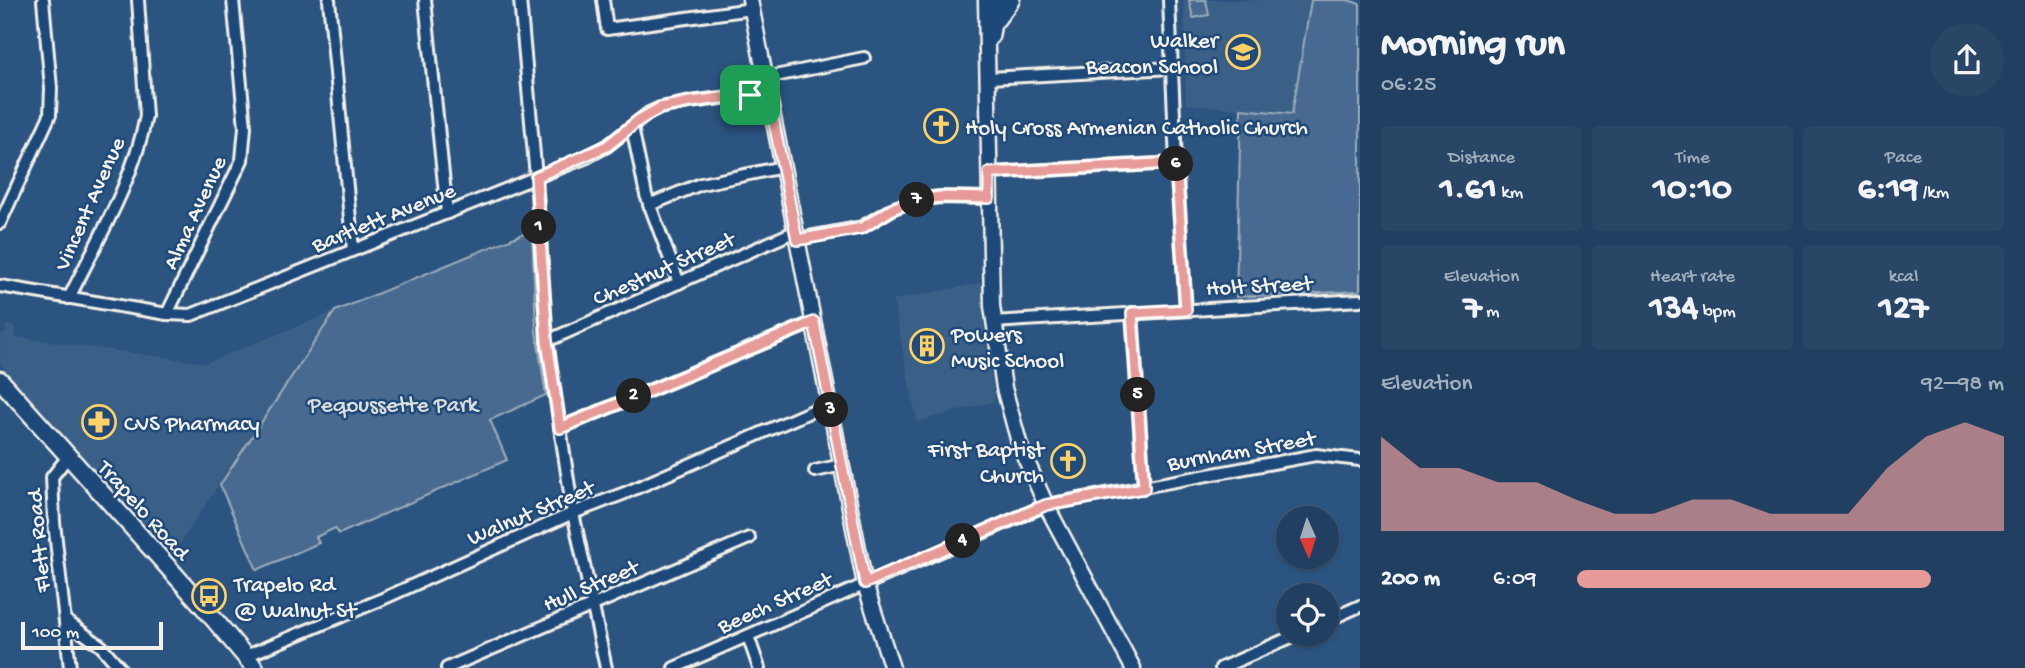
<!DOCTYPE html>
<meta charset="utf-8">
<style>
:root{--surface:#213f61;--page:#294667;--text:#f1f3f6;--muted:#a2afbd;--line:#3e5876;--accent:#e69b98}
body{margin:0;font-family:"Gochi Hand",sans-serif;background:var(--page);color:var(--text);height:100vh;display:flex;flex-direction:column;font-size:26px;white-space:nowrap}
*{box-sizing:border-box;margin:0}
p{font-size:23px;color:var(--muted)}
.icon{flex:none;width:38px;height:38px;fill:none;stroke:currentColor;stroke-width:2;stroke-linecap:round;stroke-linejoin:round}
.map{position:relative;flex:1;overflow:hidden}
.panel{display:flex;flex-direction:column;background:var(--surface);width:665px}
.panel>*{flex:none}
.needle{width:46px;rotate:177deg}
.controls{position:absolute;left:1276px;top:506px;display:grid;gap:14px}
.controls a{display:grid;place-items:center;width:63px;height:63px;border-radius:50%;background:var(--surface);box-shadow:0 2px 5px #0004,0 0 0 2px var(--line);font-size:35px}
.scale{position:absolute;left:21px;bottom:18px;width:142px;box-sizing:border-box;padding-left:7px;border:4px solid #f4f1e8;border-top:0;font-size:19px;line-height:24px;white-space:nowrap;color:#f4f1e8;-webkit-text-stroke:5px #1f4a7a;paint-order:stroke}
.pin{position:absolute;display:grid;place-items:center;width:60px;height:60px;color:#fff;margin:-30px;border-radius:14px;box-shadow:0 4px 10px #0006}
.km{position:absolute;width:35px;height:35px;margin:-18px;border-radius:50%;background:#222;color:#fff;font-size:19px;line-height:35px;text-align:center}
.round{display:grid;place-items:center;flex:none;width:74px;height:74px;border-radius:37px;background:var(--page)}
.overview{display:flex;align-items:center;justify-content:space-between;height:119px;padding:0 21px}
h1{font-size:38px;font-weight:700;line-height:52px}
.figures{display:grid;grid-template-columns:repeat(3,1fr);gap:10px;height:119px;padding:7px 21px}
.figures div{display:grid;align-content:center;border-radius:7px;background:var(--page);text-align:center}
.figures b{font-size:35px;font-weight:700}
.figures small{font-size:19px;font-weight:400}
.figures p{font-size:19px}
.chart{height:196px;padding:14px 21px}
.chart p{display:flex;justify-content:space-between}
.chart svg{width:100%;height:126px;margin-top:7px;fill:var(--accent);opacity:.7}
ul{padding:0 21px;list-style:none;font-size:23px}
li{display:grid;grid-template-columns:112px 84px 1fr;align-items:center;height:52px}
li i{height:18px;border-radius:9px;background:var(--accent)}
main{display:flex;flex:1;min-height:0}
.map>svg:first-child{display:block}
</style>
<main>
<div class="map">
<svg width="1360" height="668" viewBox="0 0 1360 668">
<rect width="100%" height="100%" fill="#2c5481"/>
<filter id="ink" filterUnits="userSpaceOnUse"><feTurbulence type="fractalNoise" baseFrequency=".0143" numOctaves="2"/><feDisplacementMap in="SourceGraphic" scale="14" xChannelSelector="R" yChannelSelector="G"/><feConvolveMatrix kernelMatrix="1 2 1 2 8 2 1 2 1" color-interpolation-filters="sRGB"/></filter>
<g filter="url(#ink)">
<g fill="#3b6088">
<path d="M1184 0H1309L1292 114 1186 104Z"/>
<path d="M982 283 984 333 995 401 917 422 893 300Z"/>
<path d="M335 311 172 555 0 364V333L5 334 6 325 16 327 15 337 206 363Z"/>
</g>
<g fill="#496b90" stroke="#9eaebc" stroke-width="2">
<path d="M1189 0H1206L1209 15 1193 18Z"/>
<path d="M1311 0H1348L1360 4V291L1236 297 1241 109 1292 114Z"/>
<path d="M532 230 536 331 546 395 490 420 507 460 339 534 335 528 316 537 319 543 257 570 220 485 335 311Z"/>
</g>
<g fill="none" stroke-linecap="round" stroke-linejoin="round">
<g stroke="#f4f1e8" stroke-width="16">
<g id="street">
<path d="M329 0 353 250"/>
<path d="M425 0 447 213"/>
<path d="M520 0 536 177 547 341 573 513 606 668"/>
<path d="M603 0 607 29 752 9"/>
<path d="M1169 0 1176 163 1186 310"/>
<path d="M765 78 864 58"/>
<path d="M989 78 1172 68"/>
<path d="M632 127 646 195 679 283"/>
<path d="M989 173 1176 163"/>
<path d="M649 205 701 184 783 167"/>
<path d="M0 223 50 115 51 88 43 0"/>
<path d="M797 239 862 227 894 208 917 200 940 197 989 198"/>
<path d="M0 286 167 314 191 315 587 157 607 146 649 113 660 108 690 102 768 92"/>
<path d="M69 298C98 239 134 180 146 116L138 0"/>
<path d="M1132 313 1144 488"/>
<path d="M167 314 242 160 245 127 233 0"/>
<path d="M993 322 1360 300"/>
<path d="M547 341 796 231"/>
<path d="M560 428 814 322"/>
<path d="M67 458 52 477 54 522 70 668"/>
<path d="M815 471 842 465"/>
<path d="M65 620 101 646 120 668"/>
<path d="M1326 621 1360 606"/>
<path d="M748 636 759 668"/>
<path d="M246 656 378 601 573 513 625 493 830 403"/>
<path d="M447 668 749 538"/>
<path d="M674 668 1046 505 1316 455 1360 460"/>
<path d="M1221 668 1298 634"/>
</g>
</g>
<g stroke="#f4f1e8" stroke-width="19">
<g id="secondary">
<path d="M750 0 865 584 892 668"/>
<path d="M986 0 992 306 1004 388 1020 446 1046 505 1133 668"/>
<path d="M997 20 1012 0"/>
<path d="M991 37 998 0"/>
</g>
</g>
<g stroke="#f4f1e8" stroke-width="21">
<path id="primary" d="M0 380 202 605 255 668"/>
</g>
<use href="#street" stroke="#1f4a7a" stroke-width="10"/>
<use href="#secondary" stroke="#1f4a7a" stroke-width="14"/>
<use href="#primary" stroke="#1f4a7a" stroke-width="16"/>
</g>
</g>
<g fill="none" stroke-linecap="round" stroke-linejoin="round" filter="url(#ink)">
<g stroke="#fff" stroke-width="14">
<path id="route" d="M768 92 797 240 862 228 894 208 917 200 940 197 989 198V173L1176 163 1186 310 1132 313 1144 488 1046 505 865 583 814 322 560 428 547 341 536 177 607 146 639 120 660 108 690 102Z"/>
</g>
<use href="#route" stroke="#e69b98" stroke-width="9"/>
</g>
<defs>
<g id="school-ring" transform="scale(1.75)"><circle r="9.5" fill="#1f4a7a" stroke="#ffd166" stroke-width="1.5"/><path d="M0-5L7-2L0 1L-7-2ZM-4 1L0 2.5L4 1V4Q0 6-4 4Z" fill="#ffd166"/></g>
<g id="church-ring" transform="scale(1.75)"><circle r="9.5" fill="#1f4a7a" stroke="#ffd166" stroke-width="1.5"/><path d="M-1.2-6h2.4v3.5h3.3v2.4h-3.3V6h-2.4V-.1h-3.3v-2.4h3.3Z" fill="#ffd166"/></g>
<g id="building-ring" transform="scale(1.75)"><circle r="9.5" fill="#1f4a7a" stroke="#ffd166" stroke-width="1.5"/><path d="M-4-6H4V6H1V3H-1V6H-4ZM-2.5-4.3h1.7v1.8h-1.7ZM.8-4.3h1.7v1.8H.8ZM-2.5-1h1.7V.8h-1.7ZM.8-1h1.7V.8H.8Z" fill="#ffd166"/></g>
<g id="pharmacy-ring" transform="scale(1.75)"><circle r="9.5" fill="#1f4a7a" stroke="#ffd166" stroke-width="1.5"/><path d="M-2-6h4v4h4v4h-4v4h-4v-4h-4v-4h4Z" fill="#ffd166"/></g>
<g id="bus-ring" transform="scale(1.75)"><circle r="9.5" fill="#1f4a7a" stroke="#ffd166" stroke-width="1.5"/><path d="M-5-6H5V4H4V6H2V4H-2V6H-4V4H-5ZM-3.5-4V0h7V-4ZM-3.5 1.2v1.5H-2V1.2ZM2 1.2v1.5H3.5V1.2Z" fill="#ffd166"/></g>
</defs>
<g fill-rule="evenodd">
<use href="#school-ring" x="1243" y="52"/>
<use href="#church-ring" x="941" y="126"/>
<use href="#building-ring" x="927" y="346"/>
<use href="#pharmacy-ring" x="99" y="422"/>
<use href="#church-ring" x="1068" y="461"/>
<use href="#bus-ring" x="209" y="596"/>
</g>
<g text-anchor="middle" stroke-width="5" stroke-linejoin="round" paint-order="stroke">
<g font-size="23" fill="#f4f1e8" stroke="#1f4a7a" text-anchor="start">
<text x="1218" y="47" text-anchor="end">Walker<tspan x="1218" dy="26">Beacon School</tspan></text>
<text x="965" y="134">Holy Cross Armenian Catholic Church</text>
<text x="951" y="341">Powers<tspan x="951" dy="26">Music School</tspan></text>
<text x="124" y="430">CVS Pharmacy</text>
<text x="1044" y="456" text-anchor="end">First Baptist<tspan x="1044" dy="26">Church</tspan></text>
<text x="234" y="591">Trapelo Rd<tspan x="234" dy="26">@ Walnut St</tspan></text>
</g>
<g font-size="23" fill="#f4f1e8" stroke="#1f4a7a">
<text transform="translate(88 203) rotate(-66)" y="8">Vincent Avenue</text>
<text transform="translate(193 212) rotate(-65)" y="8">Alma Avenue</text>
<text transform="translate(383 216) rotate(-22)" y="8">Bartlett Avenue</text>
<text transform="translate(663 267) rotate(-24)" y="8">Chestnut Street</text>
<text transform="translate(1259 284) rotate(-3)" y="8">Holt Street</text>
<text transform="translate(1241 449) rotate(-10)" y="8">Burnham Street</text>
<text transform="translate(145 509) rotate(48)" y="8">Trapelo Road</text>
<text transform="translate(530 511) rotate(-23)" y="8">Walnut Street</text>
<text transform="translate(37 541) rotate(-95)" y="8">Flett Road</text>
<text transform="translate(590 584) rotate(-23)" y="8">Hull Street</text>
<text transform="translate(774 601) rotate(-24)" y="8">Beech Street</text>
</g>
<g font-size="23" fill="#dadddb" stroke="#1f4a7a">
<text x="393" y="411">Peqoussette Park</text>
</g>
</g>
</svg>
<div class="controls">
<a><svg class="needle" viewBox="-14 -14 28 28"><path d="M0-13l5 13h-10z" fill="#e53935"/><path d="M0 13l5-13h-10z" fill="#a2afbd"/></svg></a>
<a><svg class="icon" aria-label="locate" viewBox="0 0 24 24"><circle cx="12" cy="12" r="6"/><path d="M12 2v4M12 18v4M2 12h4M18 12h4"/></svg></a>
</div>
<div class="scale">100 m</div>
<div class="pin" style="left:750px;top:95px;background:#1e9e55"><svg class="icon" aria-label="arrive" viewBox="0 0 24 24"><path d="M6 21V4h12l-3 4 3 4H6"/></svg></div>
<b class="km" style="left:539px;top:227px">1</b>
<b class="km" style="left:634px;top:396px">2</b>
<b class="km" style="left:831px;top:410px">3</b>
<b class="km" style="left:963px;top:541px">4</b>
<b class="km" style="left:1138px;top:395px">5</b>
<b class="km" style="left:1176px;top:164px">6</b>
<b class="km" style="left:917px;top:200px">7</b>
</div>
<section class="panel">
<div class="overview"><div><h1>Morning run</h1><p>06:25</p></div><a class="round"><svg class="icon" aria-label="share" viewBox="0 0 24 24"><path d="M12 15V3M7 8l5-5 5 5M5 13v7h14v-7"/></svg></a></div>
<div class="figures">
<div><p>Distance</p><b>1.61<small> km</small></b></div>
<div><p>Time</p><b>10:10</b></div>
<div><p>Pace</p><b>6:19<small> /km</small></b></div>
</div>
<div class="figures">
<div><p>Elevation</p><b>7<small> m</small></b></div>
<div><p>Heart rate</p><b>134<small> bpm</small></b></div>
<div><p>kcal</p><b>127</b></div>
</div>
<div class="chart"><p><span>Elevation</span>92–98 m</p>
<svg viewBox="0 0 160 44" preserveAspectRatio="none"><path d="M0 44V11L10 22L20 22L30 27L40 27L50 33L60 38L70 38L80 33L90 33L100 38L110 38L120 38L130 22L140 11L150 6L160 11V44z"/></svg>
</div>
<ul>
<li><b>200 m</b>6:09<i style="width:83%"></i></li>
</ul>
</section>
</main>
